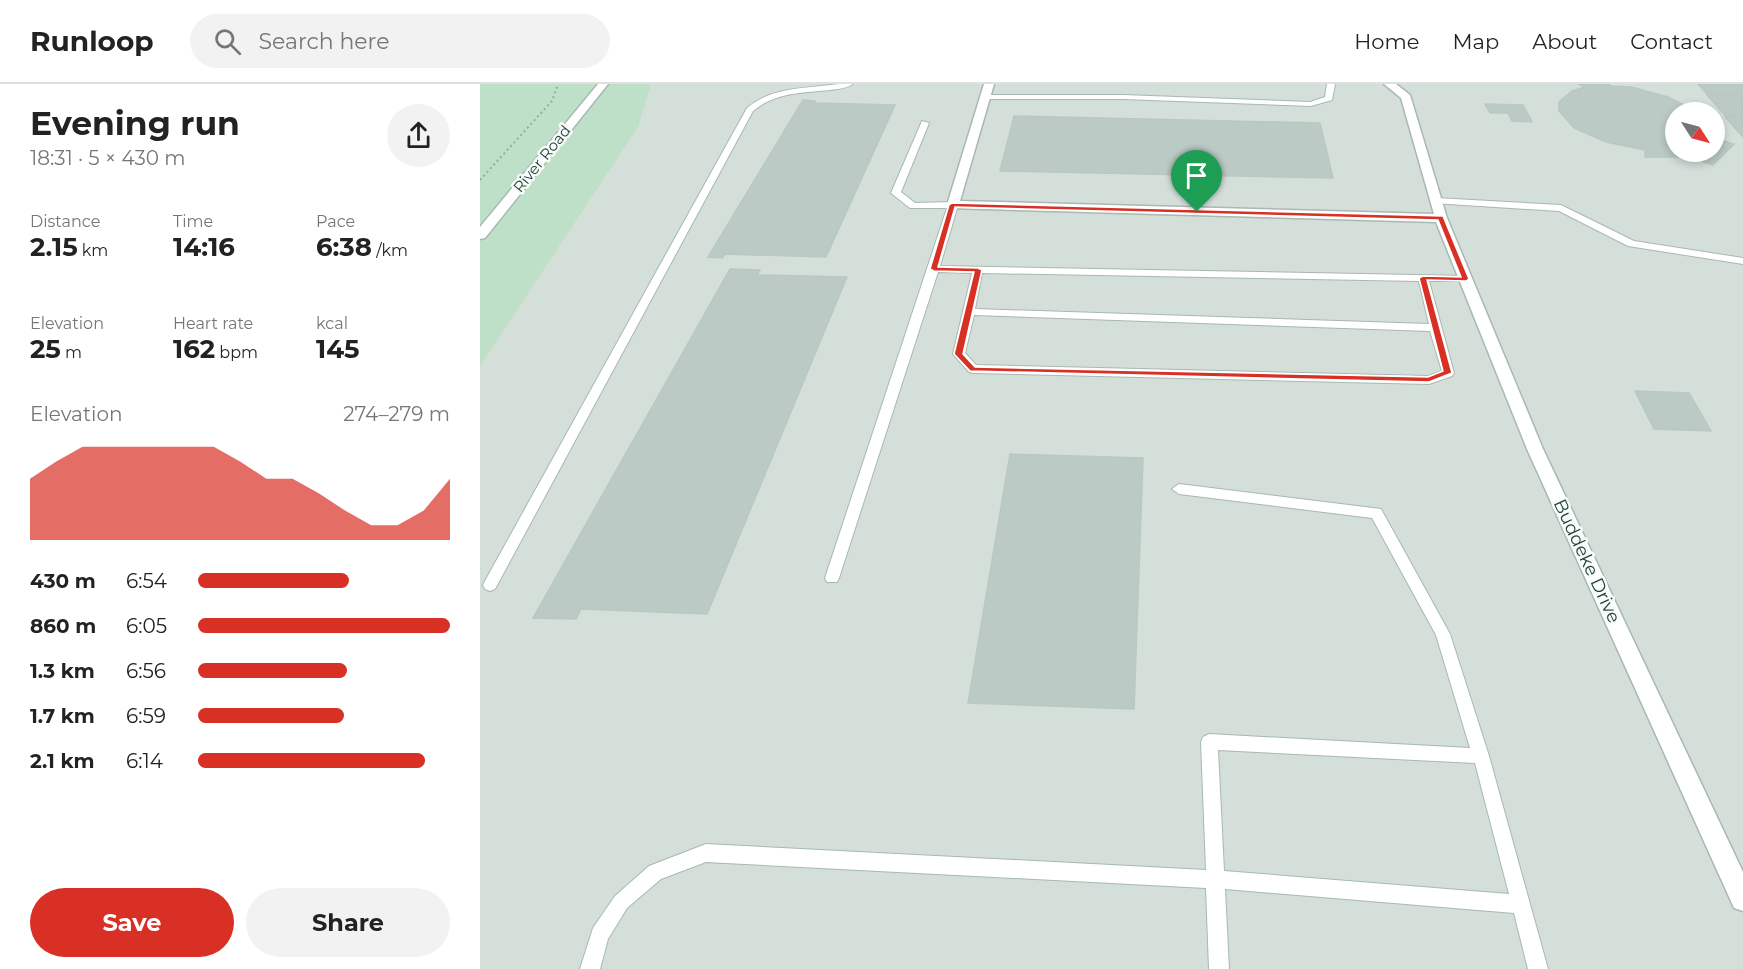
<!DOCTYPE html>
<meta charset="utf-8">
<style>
:root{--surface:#fff;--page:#f2f2f2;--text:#222;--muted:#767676;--line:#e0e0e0;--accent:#d93025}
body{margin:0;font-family:Montserrat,sans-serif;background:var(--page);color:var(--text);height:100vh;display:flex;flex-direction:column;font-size:22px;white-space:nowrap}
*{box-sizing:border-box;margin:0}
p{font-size:20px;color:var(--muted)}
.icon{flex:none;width:33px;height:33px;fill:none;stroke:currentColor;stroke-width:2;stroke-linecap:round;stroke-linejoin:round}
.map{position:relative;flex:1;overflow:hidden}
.panel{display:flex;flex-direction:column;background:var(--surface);width:480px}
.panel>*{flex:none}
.needle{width:39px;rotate:126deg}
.tools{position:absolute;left:1185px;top:18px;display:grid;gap:12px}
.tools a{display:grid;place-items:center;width:60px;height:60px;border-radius:50%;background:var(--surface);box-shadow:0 3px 9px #0003;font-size:30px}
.pin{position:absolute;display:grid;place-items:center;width:51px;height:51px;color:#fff;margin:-62px -26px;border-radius:50% 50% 50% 0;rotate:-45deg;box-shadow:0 0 6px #0007}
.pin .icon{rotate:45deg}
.round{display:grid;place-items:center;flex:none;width:63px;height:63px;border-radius:32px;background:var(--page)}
.overview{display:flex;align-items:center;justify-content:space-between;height:102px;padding:0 30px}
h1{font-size:33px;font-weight:700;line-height:45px}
.figures{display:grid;grid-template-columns:repeat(3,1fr);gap:9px;height:102px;padding:6px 30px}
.figures div{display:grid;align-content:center}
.figures b{font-size:26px;font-weight:700}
.figures small{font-size:16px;font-weight:400}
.figures p{font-size:16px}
.chart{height:168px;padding:12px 30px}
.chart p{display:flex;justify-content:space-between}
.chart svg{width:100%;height:108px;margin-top:6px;fill:var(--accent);opacity:.7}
.button{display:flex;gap:12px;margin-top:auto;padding:12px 30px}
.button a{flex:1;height:69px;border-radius:36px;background:var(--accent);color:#fff;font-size:24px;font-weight:700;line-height:69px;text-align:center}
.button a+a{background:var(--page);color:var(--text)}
ul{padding:0 30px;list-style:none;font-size:20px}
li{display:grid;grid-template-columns:96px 72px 1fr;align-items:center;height:45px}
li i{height:15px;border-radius:8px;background:var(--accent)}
header{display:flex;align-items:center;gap:36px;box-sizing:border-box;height:84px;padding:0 30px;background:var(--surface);border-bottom:2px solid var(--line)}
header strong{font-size:28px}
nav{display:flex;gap:33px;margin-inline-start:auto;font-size:21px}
.search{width:420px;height:54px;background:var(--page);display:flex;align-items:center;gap:15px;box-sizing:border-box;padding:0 21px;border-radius:33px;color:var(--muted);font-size:22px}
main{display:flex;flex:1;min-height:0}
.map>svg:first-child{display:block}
</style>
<header>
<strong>Runloop</strong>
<div class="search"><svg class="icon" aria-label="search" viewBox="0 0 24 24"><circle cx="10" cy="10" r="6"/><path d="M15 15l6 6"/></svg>Search here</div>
<nav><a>Home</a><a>Map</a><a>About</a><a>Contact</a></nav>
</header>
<main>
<section class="panel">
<div class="overview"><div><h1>Evening run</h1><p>18:31 · 5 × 430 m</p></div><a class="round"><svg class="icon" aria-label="share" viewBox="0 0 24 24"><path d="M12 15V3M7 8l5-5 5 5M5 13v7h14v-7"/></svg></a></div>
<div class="figures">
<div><p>Distance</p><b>2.15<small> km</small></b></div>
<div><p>Time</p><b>14:16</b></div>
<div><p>Pace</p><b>6:38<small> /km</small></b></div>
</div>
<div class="figures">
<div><p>Elevation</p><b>25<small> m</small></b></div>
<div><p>Heart rate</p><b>162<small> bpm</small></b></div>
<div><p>kcal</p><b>145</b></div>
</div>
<div class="chart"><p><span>Elevation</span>274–279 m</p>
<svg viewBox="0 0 160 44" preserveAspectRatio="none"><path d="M0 44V19L10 12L20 6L30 6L40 6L50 6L60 6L70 6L80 12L90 19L100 19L110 25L120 32L130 38L140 38L150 32L160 19V44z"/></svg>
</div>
<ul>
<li><b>430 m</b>6:54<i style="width:60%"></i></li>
<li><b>860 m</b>6:05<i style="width:100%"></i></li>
<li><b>1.3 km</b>6:56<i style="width:59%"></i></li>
<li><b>1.7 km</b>6:59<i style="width:58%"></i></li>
<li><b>2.1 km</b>6:14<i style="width:90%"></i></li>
</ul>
<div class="button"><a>Save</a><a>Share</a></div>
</section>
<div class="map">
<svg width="1263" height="885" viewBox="0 0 1263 885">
<rect width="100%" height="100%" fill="#e6efeb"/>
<path fill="#d4dfda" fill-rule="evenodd" d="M156 0H1263V885H0V203ZM1196 28H1234V68H1196Z"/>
<path fill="#bfe0c8" d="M0 0H171L158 43 0 282Z"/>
<g fill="#bbcac4" stroke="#b8c9c2" stroke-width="1.5">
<path d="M1098 0H1129L1131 2 1151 3 1188 13 1206 22 1215 28H1196L1194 65 1203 73H1165V66L1126 58 1094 44 1079 27V18L1092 7 1105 3Z"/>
<path d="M1218 0H1263V11L1227 10Z"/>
<path d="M1227 11 1263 12V32L1245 31Z"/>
<path d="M323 16 335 17 334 19 415 21 346 173 245 170 242 174 228 173Z"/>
<path d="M1005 20 1043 21 1052 38 1032 37 1028 29H1010Z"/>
<path d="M534 32 840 39 853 94 520 87Z"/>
<path d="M1245 32H1263V53L1246 34Z"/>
<path d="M1234 54 1254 60 1233 81 1212 74 1219 68H1234Z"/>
<path d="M250 185 280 186 277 191 367 193 227 530 101 525 96 535 53 534Z"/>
<path d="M1155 307 1209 309 1231 347 1174 345Z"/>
<path d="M530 370 663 374 654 625 488 619Z"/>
</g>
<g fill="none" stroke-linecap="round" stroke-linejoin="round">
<g stroke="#a8b8b2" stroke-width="2">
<g id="service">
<path d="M358 0H373C367 4 358 5 350 6 322 9 296 8 273 27L15 505 10 507 5 505 3 501 5 497 267 24C293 2 326 5 358 0Z"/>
<path d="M847 0H855L852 16 831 22 643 15H505L501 13 505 11H643L830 18 845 13Z"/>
<path d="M442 37 449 39 421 108 435 119 473 118 478 121 460 182 986 192 990 193V197H949L974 289 972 292 949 300 493 289 489 288 473 270 492 189 458 188 359 494 357 498H347L345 494 467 124H430L411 109ZM502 189 939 197 949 240 495 225ZM494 231 950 247 962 287 948 292 496 281 485 269Z"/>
<path d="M956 114 1081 121 1154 157 1263 174V180L1148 162 1079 127 953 119 951 117Z"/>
<path d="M699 400 901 425 970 550 1009 672 1068 885H1048L1034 829 745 805 749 885H729L726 804 226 778 181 795 147 824 128 855 120 885H100L113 844 135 812 169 782 226 760 726 786 721 658 723 653 729 650 990 664 956 551 892 434 699 410 692 405ZM738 666 995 679 1029 810 744 787Z"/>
</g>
</g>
<g stroke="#a8b8b2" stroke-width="3">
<path id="minor" d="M504 0H514L480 117 954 130 921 14 904 0H916L930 11 967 134 1063 365 1263 788V827L1254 824 1047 365 956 138 469 124 467 121Z"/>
</g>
<g stroke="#a8b8b2" stroke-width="3">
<path id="tertiary" d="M118 0H128L5 154 0 155V143Z"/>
</g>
<path stroke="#86b3a5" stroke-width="2" stroke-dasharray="2 3" stroke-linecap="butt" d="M0 96 72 17 78 0"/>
<use href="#service" fill="#fff" fill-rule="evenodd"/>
<use href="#minor" fill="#fff" fill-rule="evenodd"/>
<use href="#tertiary" fill="#fff" fill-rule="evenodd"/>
</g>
<path fill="#d93025" stroke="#fff" stroke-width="1.5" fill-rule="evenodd" d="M472 119 963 132 989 195 986 197 947 196 972 289 949 298 490 287 474 270 494 188 454 187 450 185 469 121ZM475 123 958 136 981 193 943 192 939 194 963 287 948 293 495 283 483 270 502 186 498 184 458 183Z"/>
<g text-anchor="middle" stroke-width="5" stroke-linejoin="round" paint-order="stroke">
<g font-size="15" fill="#24423a" stroke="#f7fbf9">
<text transform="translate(62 75) rotate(-51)" y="5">River Road</text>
</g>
<g font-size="18" fill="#24423a" stroke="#f7fbf9">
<text transform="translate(1107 477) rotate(65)" y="6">Buddeke Drive</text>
</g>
</g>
</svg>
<div class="tools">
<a><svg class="needle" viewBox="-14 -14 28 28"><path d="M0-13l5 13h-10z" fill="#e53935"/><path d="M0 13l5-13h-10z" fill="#767676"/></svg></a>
</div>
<div class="pin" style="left:717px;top:128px;background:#1e9e55"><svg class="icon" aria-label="arrive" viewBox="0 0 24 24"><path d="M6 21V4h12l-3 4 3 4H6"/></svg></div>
</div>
</main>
